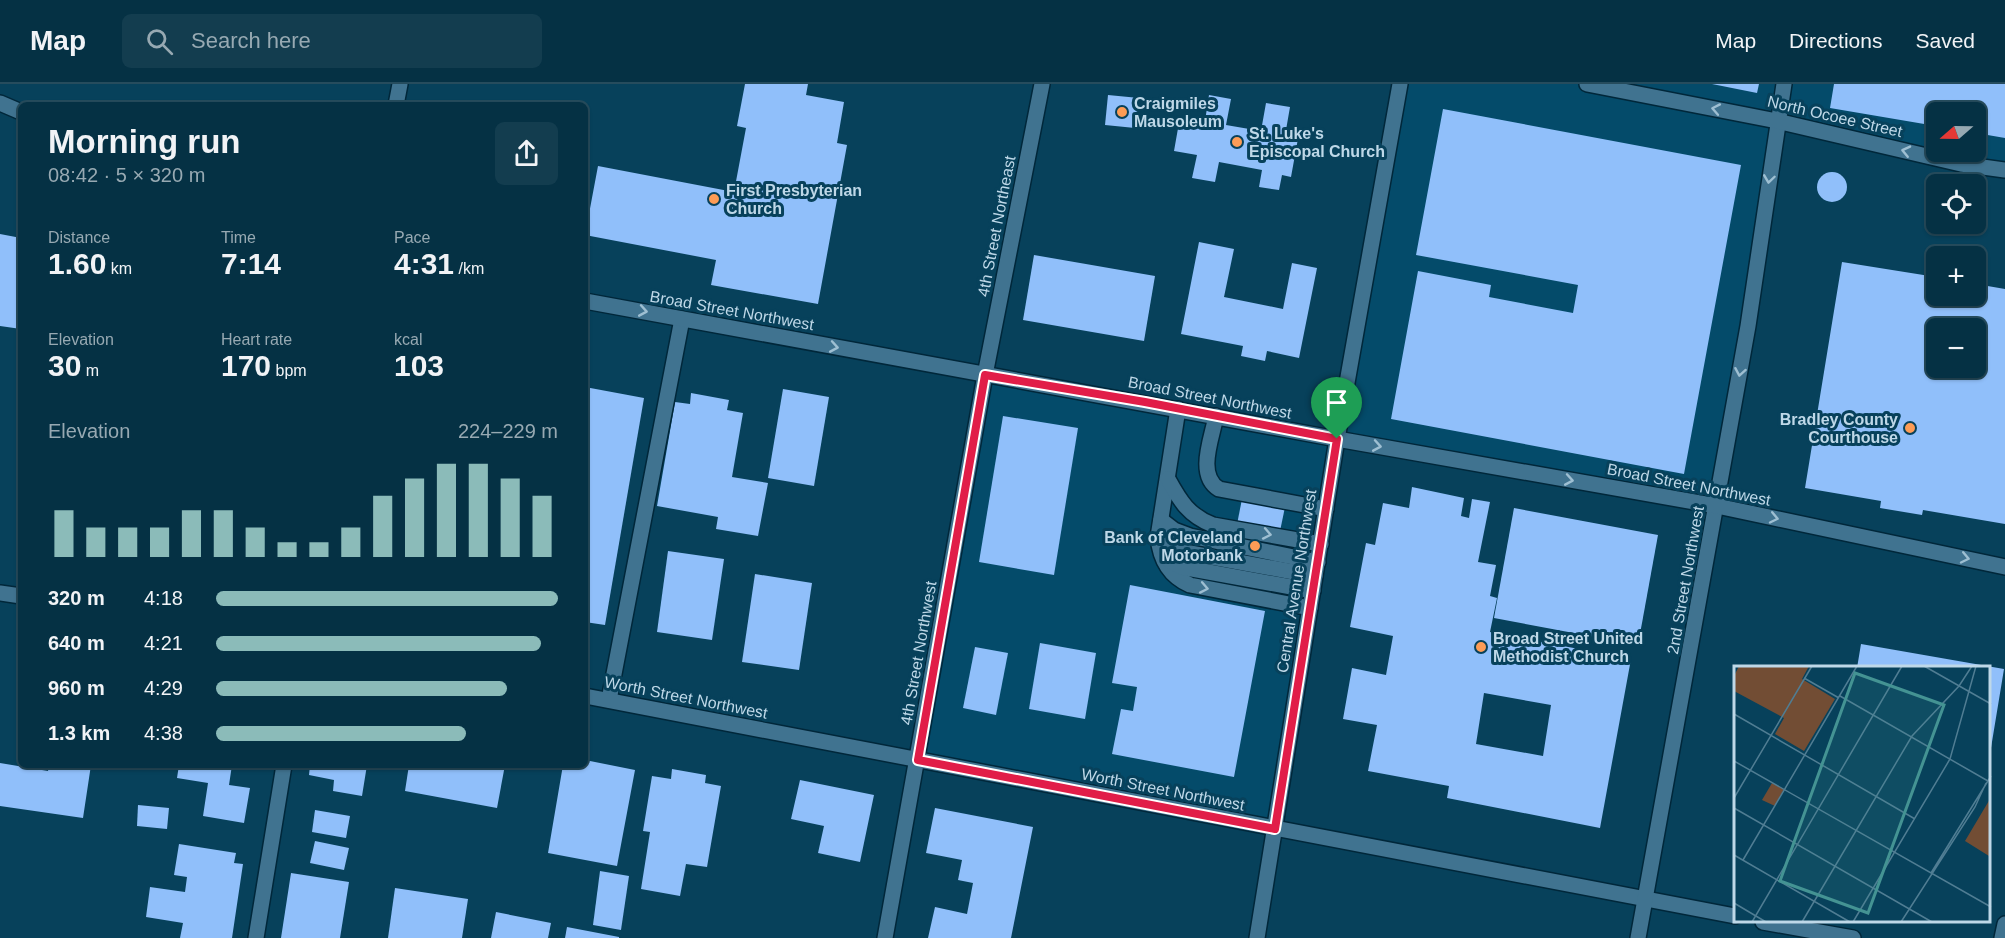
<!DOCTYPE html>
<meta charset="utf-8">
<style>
:root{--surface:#053144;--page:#133d4f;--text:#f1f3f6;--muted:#97a9b2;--line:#264c5d;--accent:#8bbbb9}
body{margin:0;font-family:Arial,sans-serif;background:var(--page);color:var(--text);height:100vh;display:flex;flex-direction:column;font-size:22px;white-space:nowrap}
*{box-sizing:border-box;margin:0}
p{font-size:20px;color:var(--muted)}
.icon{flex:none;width:33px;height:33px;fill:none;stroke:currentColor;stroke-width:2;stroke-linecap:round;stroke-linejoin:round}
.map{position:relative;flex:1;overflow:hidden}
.drawer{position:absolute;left:18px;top:18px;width:570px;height:666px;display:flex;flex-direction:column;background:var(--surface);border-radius:9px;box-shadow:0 2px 4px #0004,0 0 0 2px var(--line)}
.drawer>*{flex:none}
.needle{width:39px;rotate:250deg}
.tools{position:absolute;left:1926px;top:18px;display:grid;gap:12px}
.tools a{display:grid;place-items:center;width:60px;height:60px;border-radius:9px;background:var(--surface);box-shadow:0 2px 4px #0004,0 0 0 2px var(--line);font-size:30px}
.pin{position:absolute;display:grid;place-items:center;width:51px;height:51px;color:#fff;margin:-62px -26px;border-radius:50% 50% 50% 0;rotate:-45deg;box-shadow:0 0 6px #0007}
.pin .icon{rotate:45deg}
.round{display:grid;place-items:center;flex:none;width:63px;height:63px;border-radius:9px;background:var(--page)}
.headline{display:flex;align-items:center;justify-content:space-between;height:102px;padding:0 30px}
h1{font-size:33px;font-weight:700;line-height:45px}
.stats{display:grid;grid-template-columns:repeat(3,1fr);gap:9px;height:102px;padding:6px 30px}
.stats div{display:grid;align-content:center}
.stats b{font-size:30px;font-weight:700}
.stats small{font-size:16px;font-weight:400}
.stats p{font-size:16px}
.chart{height:168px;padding:12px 30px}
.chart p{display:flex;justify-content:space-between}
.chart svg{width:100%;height:108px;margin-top:6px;stroke:var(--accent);stroke-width:6}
ul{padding:0 30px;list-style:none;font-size:20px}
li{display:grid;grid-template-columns:96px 72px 1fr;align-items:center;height:45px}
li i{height:15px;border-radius:8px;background:var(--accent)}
header{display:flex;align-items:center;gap:36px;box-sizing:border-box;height:84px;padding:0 30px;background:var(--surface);border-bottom:2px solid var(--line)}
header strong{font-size:28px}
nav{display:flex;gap:33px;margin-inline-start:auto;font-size:21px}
.search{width:420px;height:54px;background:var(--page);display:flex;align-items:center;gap:15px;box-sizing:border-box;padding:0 21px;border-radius:9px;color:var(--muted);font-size:22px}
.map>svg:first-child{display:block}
</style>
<header>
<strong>Map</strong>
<div class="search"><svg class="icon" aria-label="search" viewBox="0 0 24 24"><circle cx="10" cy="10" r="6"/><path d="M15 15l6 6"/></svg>Search here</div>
<nav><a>Map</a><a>Directions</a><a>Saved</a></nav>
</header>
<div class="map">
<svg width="2005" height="854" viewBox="0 0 2005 854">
<rect width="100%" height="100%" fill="#07415b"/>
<path fill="#044b6a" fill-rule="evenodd" d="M1400 0H2005V86L1777 37 1717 422 1337 355 1275 745 918 676 985 291 1337 355ZM1936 28H1976V68H1936Z"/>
<g fill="#90bffa" fill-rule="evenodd">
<path d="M745 0H808L806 11 844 18 837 59 847 61 818 220 711 201 716 176 585 151 598 82 734 108 746 44 737 42Z"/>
<path d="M1712 0H1759L1757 9Z"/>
<path d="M1834 0H2005V54L1976 49V28H1936V42L1830 24Z"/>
<path d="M1108 11 1139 14 1135 44 1105 41Z"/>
<path d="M1209 11 1231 15 1226 41 1261 47 1266 19 1290 23 1286 46 1299 49 1291 93 1282 91 1279 106 1259 103 1262 86 1219 78 1215 98 1192 94 1197 71 1174 67 1180 33 1205 37Z"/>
<path d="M1443 25 1741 81 1684 390 1391 335 1418 187 1491 201 1489 213 1573 229 1578 201 1416 171Z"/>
<circle cx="1832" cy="103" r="15"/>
<path d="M0 150 21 154V245L0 242Z"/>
<path d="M1199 158 1234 165 1224 213 1283 225 1292 179 1317 184 1299 274 1267 267 1265 277 1241 272 1243 262 1181 250Z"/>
<path d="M1034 171 1155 192 1144 257 1023 236Z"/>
<path d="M1842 178 1936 193V212H1976V200L2005 205V440L1923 426 1922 431 1880 424 1881 417 1805 404ZM1936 244H1976V284H1936Z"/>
<path d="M585 303 644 314 605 541 585 538Z"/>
<path d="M783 305 829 313 814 402 768 394Z"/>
<path d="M691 309 729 316 727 326 743 329 732 393 768 399 758 452 716 445 718 433 657 422 675 318 690 320Z"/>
<path d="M1003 332 1078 344 1054 491 979 478Z"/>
<path d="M1412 403 1464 414 1461 432 1469 434 1472 415 1490 418 1478 478 1496 481 1490 512 1497 514 1490 548 1631 575 1600 744 1447 714 1449 702 1368 687 1377 641 1343 635 1352 584 1386 591 1393 552 1350 543 1366 459 1375 461 1383 419 1409 424ZM1484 609 1551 621 1543 672 1476 660Z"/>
<path d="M1242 415 1285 423 1267 510 1225 501Z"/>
<path d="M1514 424 1658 451 1638 561 1494 534Z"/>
<path d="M668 467 724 475 712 556 657 548Z"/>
<path d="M755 490 812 499 799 586 742 578Z"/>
<path d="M1130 501 1265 527 1234 693 1112 670 1121 625 1133 627 1137 603 1112 599Z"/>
<path d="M1040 559 1096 569 1085 635 1029 625Z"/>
<path d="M1861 560 2004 585 1990 670 1988 584H1857Z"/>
<path d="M975 563 1008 569 996 631 963 624Z"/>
<path d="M585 676 635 686 617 782 548 769 563 681H585Z"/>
<path d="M0 679 48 687 49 681H91L83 734 0 722Z"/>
<path d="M179 681H232L229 701 250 704 244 739 203 732 208 699 177 694Z"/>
<path d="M310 681H367L362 712 333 707 334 696 309 691Z"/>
<path d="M409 681H505L497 724 405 707Z"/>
<path d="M672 685 706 691 705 699 721 702 707 783 686 780 680 812 641 805 650 748 643 747 652 692 671 695Z"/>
<path d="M800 696 874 711 860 778 818 769 824 742 791 735Z"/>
<path d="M138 721 169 724 167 745 137 742Z"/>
<path d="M935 724 1033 743 1011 854H928L935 823 967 830 973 799 958 796 962 776 926 769Z"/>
<path d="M315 726 350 732 346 754 312 748Z"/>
<path d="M315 757 349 764 344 786 310 779Z"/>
<path d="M179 760 236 769 234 779 243 780 232 854H180L183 839 146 833 150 803 185 808 187 793 174 791Z"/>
<path d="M600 787 629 792 621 846 593 841Z"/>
<path d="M291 789 349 798 340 854H281Z"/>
<path d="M395 804 468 815 462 854H388Z"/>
<path d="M496 828 551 839 548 854H491Z"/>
<path d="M567 843 619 853V854H565Z"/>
</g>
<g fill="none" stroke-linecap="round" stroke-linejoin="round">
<g stroke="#00273a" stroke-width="18">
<g id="lane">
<path d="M1178 325 1158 453C1160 475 1169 492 1190 501L1310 524"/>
<path d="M1216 332C1212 354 1196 391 1219 405L1326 425"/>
<path d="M1168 395C1180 417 1189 432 1213 441L1321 460"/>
<path d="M1161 436 1174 446 1190 452 1318 478"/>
<path d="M1158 453 1169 462 1190 469 1315 492"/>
<path d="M1164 471 1170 477 1181 483 1313 507"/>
<path d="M609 616 682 235"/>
</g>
</g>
<g stroke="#00273a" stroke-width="18">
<g id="street">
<path d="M396 21 400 0"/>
<path d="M0 509 21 512"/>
<path d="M585 612 1735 832"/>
<path d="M1763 838 1853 854"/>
<path d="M256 854 284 681"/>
<path d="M885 854 985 291 1042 0"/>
<path d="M1257 854 1337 355 1400 0"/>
<path d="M1638 854 1748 242 1784 0"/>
<path d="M2002 854 2005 840"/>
</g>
</g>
<g stroke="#00273a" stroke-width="18">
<g id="secondary">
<path d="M1587 0 1777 37 1961 80 2005 86"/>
<path d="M0 19 21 28"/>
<path d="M585 217 1337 355 1717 422 2005 483"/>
</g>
</g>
<use href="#lane" stroke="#407390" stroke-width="15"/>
<use href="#street" stroke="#407390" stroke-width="15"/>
<use href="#secondary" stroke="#407390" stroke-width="15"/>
</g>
<defs><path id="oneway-chevron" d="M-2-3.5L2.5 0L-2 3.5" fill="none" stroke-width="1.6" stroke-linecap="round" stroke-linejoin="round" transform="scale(1.5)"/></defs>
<g stroke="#9ebfd2">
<use href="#oneway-chevron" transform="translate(1716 25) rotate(-169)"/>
<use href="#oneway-chevron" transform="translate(1906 67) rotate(-167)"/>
<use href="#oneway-chevron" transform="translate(1769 95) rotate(98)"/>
<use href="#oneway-chevron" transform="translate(643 227) rotate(10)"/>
<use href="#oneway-chevron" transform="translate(834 263) rotate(10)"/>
<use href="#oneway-chevron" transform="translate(1740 288) rotate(100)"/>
<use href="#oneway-chevron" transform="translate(1377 362) rotate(10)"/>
<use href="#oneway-chevron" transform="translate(1569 396) rotate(10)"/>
<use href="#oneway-chevron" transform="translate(1774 434) rotate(12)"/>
<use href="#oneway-chevron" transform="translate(1267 450) rotate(11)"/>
<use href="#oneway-chevron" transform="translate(1965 474) rotate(12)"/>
<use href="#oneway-chevron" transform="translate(1204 504) rotate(11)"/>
</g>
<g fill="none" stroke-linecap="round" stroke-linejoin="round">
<g stroke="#fff" stroke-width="12">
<path id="route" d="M985 291 1145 318 1337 355 1275 745 918 676Z"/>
</g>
<use href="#route" stroke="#e11d48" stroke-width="8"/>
</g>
<g fill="#fd9c56" stroke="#07415b" stroke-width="2">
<circle cx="1122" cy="28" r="6"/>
<circle cx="1237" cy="58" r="6"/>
<circle cx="714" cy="115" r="6"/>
<circle cx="1910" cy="344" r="6"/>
<circle cx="1255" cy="462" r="6"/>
<circle cx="1481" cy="563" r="6"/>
</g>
<g text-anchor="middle" stroke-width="6" stroke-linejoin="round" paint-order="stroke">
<g font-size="16" font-weight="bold" fill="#bed8e8" stroke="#07415b" text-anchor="start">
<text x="1134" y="25">Craigmiles<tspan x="1134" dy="18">Mausoleum</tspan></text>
<text x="1249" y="55">St. Luke's<tspan x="1249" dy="18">Episcopal Church</tspan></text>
<text x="726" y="112">First Presbyterian<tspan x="726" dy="18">Church</tspan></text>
<text x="1898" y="341" text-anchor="end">Bradley County<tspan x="1898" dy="18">Courthouse</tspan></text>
<text x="1243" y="459" text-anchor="end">Bank of Cleveland<tspan x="1243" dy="18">Motorbank</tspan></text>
<text x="1493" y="560">Broad Street United<tspan x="1493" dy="18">Methodist Church</tspan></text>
</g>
<g font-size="16" fill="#bed8e8" stroke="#07415b">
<text transform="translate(1835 32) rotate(13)" y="6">North Ocoee Street</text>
<text transform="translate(996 142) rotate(-79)" y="6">4th Street Northeast</text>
<text transform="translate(732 226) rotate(10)" y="6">Broad Street Northwest</text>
<text transform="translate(1210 313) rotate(11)" y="6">Broad Street Northwest</text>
<text transform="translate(1689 400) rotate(11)" y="6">Broad Street Northwest</text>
<text transform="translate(1685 496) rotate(-80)" y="6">2nd Street Northwest</text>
<text transform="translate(1296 497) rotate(-81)" y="6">Central Avenue Northwest</text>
<text transform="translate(918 569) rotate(-80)" y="6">4th Street Northwest</text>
<text transform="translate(686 613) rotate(11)" y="6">Worth Street Northwest</text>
<text transform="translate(1163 705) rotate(11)" y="6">Worth Street Northwest</text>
</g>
</g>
<g transform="translate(1734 582)">
<rect width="256" height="256" fill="#07415b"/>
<path d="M5 0H75L68 13 101 33 70 85 41 68 50 52 0 25V10ZM38 117 50 123 41 140 28 134ZM256 133 257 187 255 190 231 175Z" fill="#724d34"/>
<path fill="none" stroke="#507d93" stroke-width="1.5" d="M190 0 257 38M70 12 105 32M106 30 254 115M0 48 181 153M0 95 257 241M0 132 78 0M0 142 198 256M0 189 116 256M9 194 123 0M197 207 257 110M0 237 32 256M18 256 168 0M68 256 178 70 225 20 238 0M119 256 216 93 242 0M167 256 241 141 252 117"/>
<path fill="#449393" fill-opacity="0.15" stroke="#449393" stroke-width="3" d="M121 7 210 39 134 247 46 215Z"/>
<rect width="256" height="256" fill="none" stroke="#bed8e8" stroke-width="3"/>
</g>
</svg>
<div class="tools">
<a><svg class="needle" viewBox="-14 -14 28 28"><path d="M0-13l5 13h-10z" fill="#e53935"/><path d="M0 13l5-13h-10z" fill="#97a9b2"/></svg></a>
<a><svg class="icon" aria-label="locate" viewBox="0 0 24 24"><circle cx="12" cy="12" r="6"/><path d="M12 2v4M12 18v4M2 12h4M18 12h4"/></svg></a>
<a>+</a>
<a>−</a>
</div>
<div class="pin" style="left:1337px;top:355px;background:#1e9e55"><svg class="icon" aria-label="arrive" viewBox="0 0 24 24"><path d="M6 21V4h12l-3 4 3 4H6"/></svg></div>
<section class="drawer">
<div class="headline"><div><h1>Morning run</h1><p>08:42 · 5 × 320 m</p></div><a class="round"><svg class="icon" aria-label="share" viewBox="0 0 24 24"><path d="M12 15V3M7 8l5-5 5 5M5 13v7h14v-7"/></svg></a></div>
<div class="stats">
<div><p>Distance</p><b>1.60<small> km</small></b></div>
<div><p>Time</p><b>7:14</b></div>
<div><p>Pace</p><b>4:31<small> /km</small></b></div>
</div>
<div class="stats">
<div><p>Elevation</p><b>30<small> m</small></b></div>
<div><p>Heart rate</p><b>170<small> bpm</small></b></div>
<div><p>kcal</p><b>103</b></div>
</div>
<div class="chart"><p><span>Elevation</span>224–229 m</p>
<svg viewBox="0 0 160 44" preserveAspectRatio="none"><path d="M5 44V25M15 44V32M25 44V32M35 44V32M45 44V25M55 44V25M65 44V32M75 44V38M85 44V38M95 44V32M105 44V19M115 44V12M125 44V6M135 44V6M145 44V12M155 44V19"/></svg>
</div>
<ul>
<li><b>320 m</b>4:18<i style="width:100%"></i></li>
<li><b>640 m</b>4:21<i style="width:95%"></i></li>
<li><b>960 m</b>4:29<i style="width:85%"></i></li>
<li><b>1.3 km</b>4:38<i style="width:73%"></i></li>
</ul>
</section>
</div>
